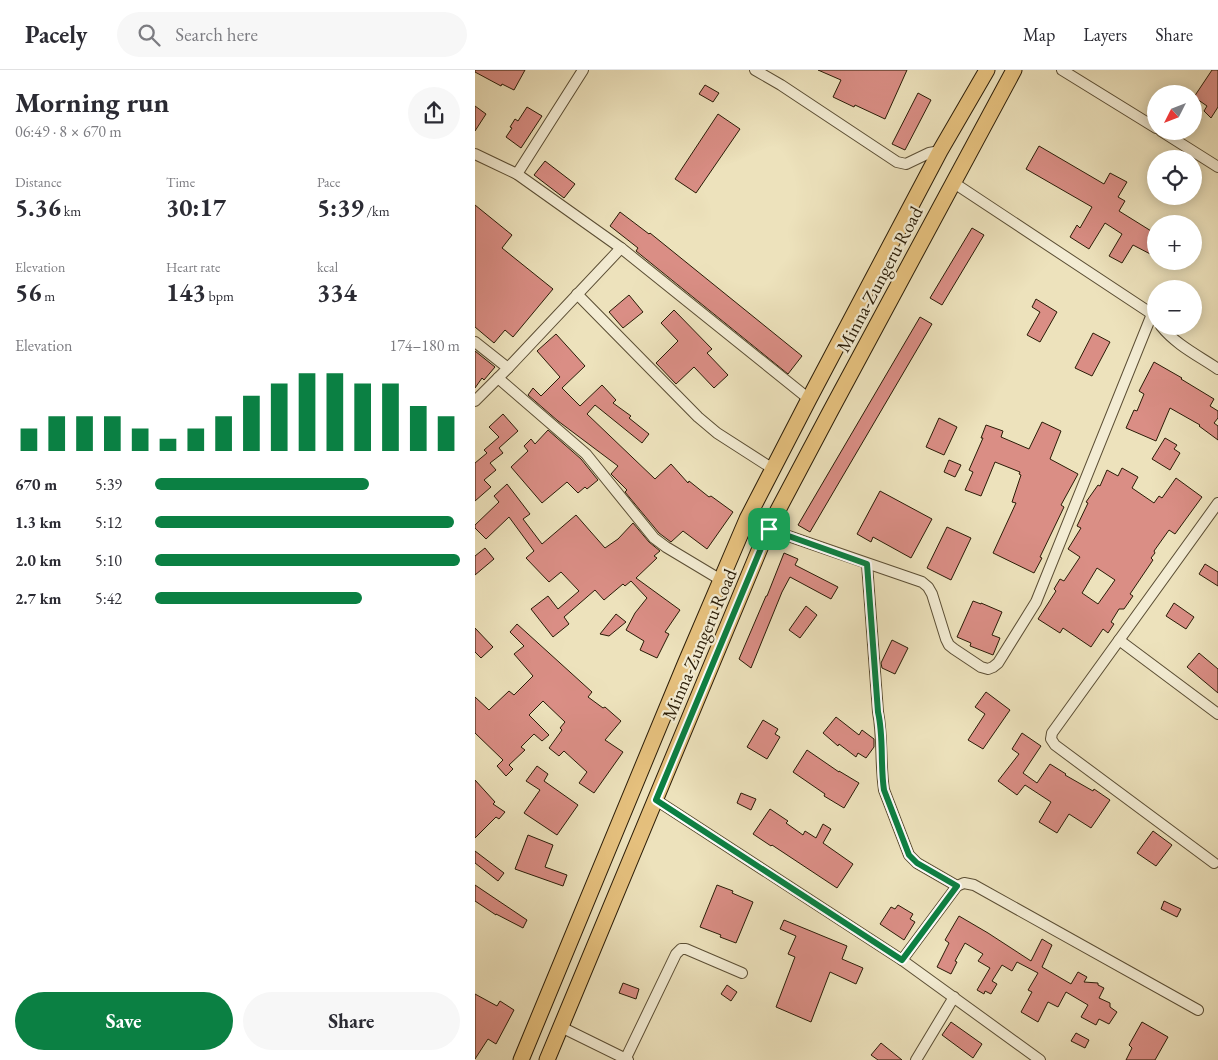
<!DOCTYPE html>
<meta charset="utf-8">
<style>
:root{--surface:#fff;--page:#f7f7f7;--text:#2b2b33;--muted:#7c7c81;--line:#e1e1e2;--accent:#0b8043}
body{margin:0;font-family:"EB Garamond",serif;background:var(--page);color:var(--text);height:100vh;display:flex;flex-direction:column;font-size:19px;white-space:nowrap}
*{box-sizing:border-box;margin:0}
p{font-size:16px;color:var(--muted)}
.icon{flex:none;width:28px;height:28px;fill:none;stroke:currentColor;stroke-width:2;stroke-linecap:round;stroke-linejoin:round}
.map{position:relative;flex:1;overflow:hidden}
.sheet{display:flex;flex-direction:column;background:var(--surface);width:475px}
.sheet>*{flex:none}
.needle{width:32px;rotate:228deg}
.tools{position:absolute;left:672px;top:15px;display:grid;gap:10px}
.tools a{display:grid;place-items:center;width:55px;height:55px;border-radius:50%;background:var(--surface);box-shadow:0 2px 12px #0003;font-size:25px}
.pin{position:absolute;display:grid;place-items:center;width:42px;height:42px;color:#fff;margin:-21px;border-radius:10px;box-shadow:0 2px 8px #0006}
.round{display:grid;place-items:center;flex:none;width:52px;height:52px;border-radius:26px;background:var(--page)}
.headline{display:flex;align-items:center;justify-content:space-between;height:85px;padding:0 15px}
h1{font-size:28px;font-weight:700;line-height:38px}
.metrics{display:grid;grid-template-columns:repeat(3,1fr);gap:8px;height:85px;padding:5px 15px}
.metrics div{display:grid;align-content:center}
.metrics b{font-size:25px;font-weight:700}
.metrics small{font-size:14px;font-weight:400}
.metrics p{font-size:14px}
.chart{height:140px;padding:10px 15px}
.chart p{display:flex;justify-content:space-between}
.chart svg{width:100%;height:90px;margin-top:5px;stroke:var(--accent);stroke-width:6}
.action{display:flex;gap:10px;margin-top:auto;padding:10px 15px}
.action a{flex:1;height:58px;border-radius:30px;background:var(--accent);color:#fff;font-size:20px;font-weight:700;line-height:58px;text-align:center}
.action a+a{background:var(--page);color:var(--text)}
ul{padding:0 15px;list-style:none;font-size:16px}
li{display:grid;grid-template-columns:80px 60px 1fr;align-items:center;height:38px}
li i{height:12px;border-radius:6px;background:var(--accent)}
header{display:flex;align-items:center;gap:30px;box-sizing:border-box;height:70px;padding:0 25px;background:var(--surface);border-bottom:1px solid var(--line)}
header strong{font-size:24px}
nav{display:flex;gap:28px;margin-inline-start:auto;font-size:18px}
.search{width:350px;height:45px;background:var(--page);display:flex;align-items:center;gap:12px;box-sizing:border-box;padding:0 18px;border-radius:28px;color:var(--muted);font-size:19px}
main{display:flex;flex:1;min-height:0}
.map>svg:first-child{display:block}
</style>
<header>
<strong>Pacely</strong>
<div class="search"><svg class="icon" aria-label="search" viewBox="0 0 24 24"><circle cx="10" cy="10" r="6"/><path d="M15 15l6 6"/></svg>Search here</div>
<nav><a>Map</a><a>Layers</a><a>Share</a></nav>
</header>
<main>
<section class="sheet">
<div class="headline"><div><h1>Morning run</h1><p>06:49 · 8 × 670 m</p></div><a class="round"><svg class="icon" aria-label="share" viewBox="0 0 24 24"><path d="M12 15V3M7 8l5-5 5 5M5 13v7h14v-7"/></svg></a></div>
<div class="metrics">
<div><p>Distance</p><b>5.36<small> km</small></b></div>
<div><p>Time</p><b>30:17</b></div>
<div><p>Pace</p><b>5:39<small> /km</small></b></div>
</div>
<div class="metrics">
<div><p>Elevation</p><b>56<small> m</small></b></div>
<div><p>Heart rate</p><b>143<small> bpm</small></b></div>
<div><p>kcal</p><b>334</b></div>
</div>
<div class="chart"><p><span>Elevation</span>174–180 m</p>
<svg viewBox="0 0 160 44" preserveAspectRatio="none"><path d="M5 44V33M15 44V27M25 44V27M35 44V27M45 44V33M55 44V38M65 44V33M75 44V27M85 44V17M95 44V11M105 44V6M115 44V6M125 44V11M135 44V11M145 44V22M155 44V27"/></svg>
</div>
<ul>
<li><b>670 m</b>5:39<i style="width:70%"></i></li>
<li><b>1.3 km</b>5:12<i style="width:98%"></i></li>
<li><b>2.0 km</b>5:10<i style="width:100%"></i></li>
<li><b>2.7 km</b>5:42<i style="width:68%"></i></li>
</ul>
<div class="action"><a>Save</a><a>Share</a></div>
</section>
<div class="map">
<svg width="743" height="990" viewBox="0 0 743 990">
<rect width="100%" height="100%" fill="#ede2bc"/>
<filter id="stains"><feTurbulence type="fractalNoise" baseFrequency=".004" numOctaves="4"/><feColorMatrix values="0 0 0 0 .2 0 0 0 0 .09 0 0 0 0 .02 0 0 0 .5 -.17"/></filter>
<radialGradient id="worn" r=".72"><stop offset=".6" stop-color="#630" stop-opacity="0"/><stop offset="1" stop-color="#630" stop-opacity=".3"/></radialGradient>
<g fill="#da8e85" stroke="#2a1c07" fill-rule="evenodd">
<path d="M0 0H50L39 20 27 14 26 16 0 2Z"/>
<path d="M343 0H432L410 49 380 35 379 37 358 27 366 10Z"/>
<path d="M737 0H743V37L736 48 729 41 732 36 719 27Z"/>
<path d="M230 15 244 23 238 32 224 24Z"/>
<path d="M443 23 456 30 430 80 417 74Z"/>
<path d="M0 36 11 44 0 61Z"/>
<path d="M52 37 67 46 46 78 31 67 37 58 35 57 40 49 43 51Z"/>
<path d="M243 44 265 59 221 123 200 109Z"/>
<path d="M564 76 629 114 635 103 652 112 643 127 650 131 644 141 681 164V187L658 175 647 193 634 186 647 164 630 153 614 179 595 167 602 155 605 158 617 137 551 99Z"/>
<path d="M70 91 100 114 89 128 59 105Z"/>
<path d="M0 135 37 165 27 178 78 219 38 267 30 260 19 273 0 257Z"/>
<path d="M145 142 174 164 175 163 327 286 313 304 161 181 163 178 135 156Z"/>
<path d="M497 158 509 165 467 235 455 228Z"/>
<path d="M154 225 168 242 148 258 134 242Z"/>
<path d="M561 229 582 242 565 272 552 265 565 242 557 237Z"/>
<path d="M199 240 237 279 232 283 253 305 239 318 219 297 201 314 181 293 203 271 186 253Z"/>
<path d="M445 247 457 254 335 462 323 455Z"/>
<path d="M618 263 635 272 617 306 600 298Z"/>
<path d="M81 264 110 296 87 318 105 336 127 315 141 330 138 333 156 346 154 348 174 364 167 373 120 335 112 344 180 409 196 394 213 413 214 411 234 427 236 426 258 442 232 479 208 461 196 472 184 463 150 422 152 420 136 404 143 396 83 351 53 325 58 318 66 326 85 307 62 281Z"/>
<path d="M0 281 20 297 9 310 7 308 0 318Z"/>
<path d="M679 292 707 308 706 309 739 329 735 336 743 341V348L739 353 743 356V370L724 356 725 355 695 338 681 371 651 358 659 340 662 341 669 324 664 321Z"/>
<path d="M28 344 43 361 24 378 28 383 15 393 21 400 9 410 16 417 0 431V393L12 383 9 380 24 367 14 357Z"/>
<path d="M464 348 482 357 469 385 451 377Z"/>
<path d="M567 352 586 361 575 389 603 404 586 435 589 437 565 487 567 488 559 503 518 483 541 433 537 432 546 405 544 404 545 402 520 392 506 426 490 420 498 402 494 400 508 368H506L511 355 528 361 526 367 554 379Z"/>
<path d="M73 360 106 389 123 410 112 419 110 417 103 423 92 412 67 433 36 397 53 381 49 376 56 369 60 374Z"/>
<path d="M690 368 702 375 699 379 705 383 695 400 677 389Z"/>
<path d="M474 390 486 395 480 407 469 402Z"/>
<path d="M647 398 663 407 657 418 679 433 684 426 687 428 701 408 727 427 700 464 694 460 679 481 680 483 676 488 678 490 655 524 658 526 649 539H644L636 552 639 554 633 563 628 559 616 577 588 558 585 563 563 549 581 521 579 519 585 509 589 511 605 487 593 479 606 458 602 456 613 433 611 432 623 415 625 416 632 400 643 406ZM622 498 640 510 623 534 607 523Z"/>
<path d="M32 414 55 444 48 449 67 474 101 445 130 478 143 469 158 453 174 472 185 481 179 486 182 488 161 508 205 540 190 562 194 564 182 588 165 580 169 571 151 560 160 543 172 528 156 511 150 516 148 514 129 530 120 520 89 547 94 554 78 567 56 539 73 526 83 539 104 521 86 502 74 512 51 488 59 481 34 447 11 469 0 458V455L24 432 19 426Z"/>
<path d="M405 421 457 449 436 488 398 467 396 472 382 464Z"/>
<path d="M472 457 496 468 476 510 452 498Z"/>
<path d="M10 478 19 489 0 505V486Z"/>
<path d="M309 483 323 489 320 495 363 517 356 529 315 507 307 522 276 598 264 589 291 526H292Z"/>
<path d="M730 494 743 502V516L724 504Z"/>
<path d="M498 531 506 534V533L527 542 517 565 525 568 518 585 495 576 496 573 482 567Z"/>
<path d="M699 533 719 547 711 559 691 546Z"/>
<path d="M331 536 342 545 325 568 314 560Z"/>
<path d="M141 544 151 552 134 566 125 564Z"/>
<path d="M42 554 117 622 113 627 128 638 130 637 146 651 130 670 148 682 119 723 104 713 112 702 89 681 84 686 74 678 87 660 85 658 90 652 68 631 54 645 74 665 67 671 59 664 46 677 50 680 34 695 38 699 31 706 22 696 28 690 0 663V627L14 640 34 621 39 625 58 606 39 584 49 576 35 562Z"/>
<path d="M0 558 18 577 6 588 0 582Z"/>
<path d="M417 570 433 578 420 604 407 598 406 593Z"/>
<path d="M724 583 743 599V623L712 597Z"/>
<path d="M511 622 535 640 508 679 493 670 510 644 500 637Z"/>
<path d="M361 647 384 665 387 660 399 669V677L391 688 383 683 381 687 364 674 363 676 348 663Z"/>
<path d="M288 650 303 659 300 664 305 667 292 689 272 677Z"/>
<path d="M547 663 566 676 548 703 562 713 575 694 591 704 590 705 618 721 619 719 635 730 616 758 594 744 582 763 564 752 576 732 550 715 542 725 523 711 544 684 537 679Z"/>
<path d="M332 680 364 702V701L384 713 369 738 349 726 350 724 318 702Z"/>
<path d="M62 696 73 704 69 711 103 735 82 765 49 743 65 720 51 711Z"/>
<path d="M0 710 20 732 18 734 30 742 24 749 21 747 0 768Z"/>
<path d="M266 723 281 729 276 740 262 733Z"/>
<path d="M295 739 313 751 311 753 328 765 330 761 341 768 348 754 356 759 348 773 378 794 362 818 297 775 296 776 278 764Z"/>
<path d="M678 761 697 775 681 796 662 783Z"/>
<path d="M53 765 78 775 70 797 92 805 88 816 40 799Z"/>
<path d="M0 781 29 803 23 811 0 793Z"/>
<path d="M0 815 52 850 48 858 21 844V845L0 831Z"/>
<path d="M242 815 258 821 257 823 278 832 261 873 245 867 246 865 225 857Z"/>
<path d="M689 831 706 839 702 847 686 839Z"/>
<path d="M423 835 438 844 435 849 440 852 429 870 405 854 416 837 420 839Z"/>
<path d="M484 846 513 863 556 891 567 869 577 875 567 897 596 914 603 902 612 907 609 912 623 913V915L629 918 624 928 635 933V937L642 942 634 954 624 949 621 955 606 947 613 935 591 922 583 937 573 932 563 952 546 942 557 922 553 920 563 903 542 892 537 901 527 895 517 911 522 914 516 924 510 921 509 924 502 920 515 898 503 891 508 884 490 873 480 891 482 892 476 904 462 897 474 873 470 870Z"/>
<path d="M309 850 372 876 367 889 388 898 381 914 355 902 336 952 301 937 320 887 313 884 321 866 305 859Z"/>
<path d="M148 913 164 919 161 929 144 923Z"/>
<path d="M252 915 262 922 256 931 246 924Z"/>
<path d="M0 924 22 936 25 931 39 940 21 974 13 969 0 989Z"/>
<path d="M476 952 507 974 498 988 467 965Z"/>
<path d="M667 952 693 967 680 990H651L657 978 654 975Z"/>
<path d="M601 963 614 970 610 978 596 971Z"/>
<path d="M406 973 427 990H403L396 985Z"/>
</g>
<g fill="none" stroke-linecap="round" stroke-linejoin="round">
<g stroke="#5b4e34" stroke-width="12">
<g id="street">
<path d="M280 0 306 15 422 92 431 94 454 83 465 81"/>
<path d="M587 0 681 58"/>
<path d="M686 61 743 97"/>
<path d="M0 84 42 104 146 178 334 329"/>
<path d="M42 104 108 0"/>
<path d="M479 113 677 244 681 249"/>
<path d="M102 224 223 347 242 363 298 399"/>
<path d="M686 256C701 275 724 286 743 299"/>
<path d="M0 272 33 298"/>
<path d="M23 308 111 384 179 468 191 477 246 510"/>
<path d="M0 331 33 298 146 178"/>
<path d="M272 449 293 459 447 512 453 517 457 524 471 569 474 575 479 579 506 597 513 599 518 597 523 593 561 532 677 244"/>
<path d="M392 494 403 642C408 668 405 694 409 720L434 785 442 793 482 816"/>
<path d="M644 570 743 644"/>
<path d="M181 730 427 890 565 990"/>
<path d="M739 793 580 675 576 669 577 663 743 433"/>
<path d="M427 890 482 816 489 813 499 815 723 940"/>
<path d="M86 957 153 990"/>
<path d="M150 990 201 884 206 879H211L267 903"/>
<path d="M441 990 479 927"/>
</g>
</g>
<g stroke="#2a1c07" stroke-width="17">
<g id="primary">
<path d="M46 990 210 594 272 449 334 329 465 81 512 0"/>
<path d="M72 990 293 459 355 342 539 0"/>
</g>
</g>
<use href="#street" stroke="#f3ecd3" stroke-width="10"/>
<use href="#primary" stroke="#e6c17e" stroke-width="15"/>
</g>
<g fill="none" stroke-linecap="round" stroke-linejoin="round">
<g stroke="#fff" stroke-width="10">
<path id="route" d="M294 459 392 494 403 642C409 668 405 694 409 720L434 785 442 793 482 816 427 890 181 730Z"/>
</g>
<use href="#route" stroke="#0b8043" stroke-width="6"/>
</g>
<g text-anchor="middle" stroke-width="4.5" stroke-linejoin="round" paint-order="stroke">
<g font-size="19" fill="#2a1c07" stroke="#f3ecd3">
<text transform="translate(404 209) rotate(-62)" y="7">Minna-Zungeru Road</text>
<text transform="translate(224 574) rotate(-67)" y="7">Minna-Zungeru Road</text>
</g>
</g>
<rect width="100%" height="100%" filter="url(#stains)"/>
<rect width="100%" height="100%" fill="url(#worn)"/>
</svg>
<div class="tools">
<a><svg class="needle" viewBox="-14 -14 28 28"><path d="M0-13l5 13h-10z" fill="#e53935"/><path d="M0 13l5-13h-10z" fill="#7c7c81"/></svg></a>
<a><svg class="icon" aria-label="locate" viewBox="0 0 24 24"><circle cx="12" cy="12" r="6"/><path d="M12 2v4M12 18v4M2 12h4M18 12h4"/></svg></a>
<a>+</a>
<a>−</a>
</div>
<div class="pin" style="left:294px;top:459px;background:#1e9e55"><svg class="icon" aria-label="arrive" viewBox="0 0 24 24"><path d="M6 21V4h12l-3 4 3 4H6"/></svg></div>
</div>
</main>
